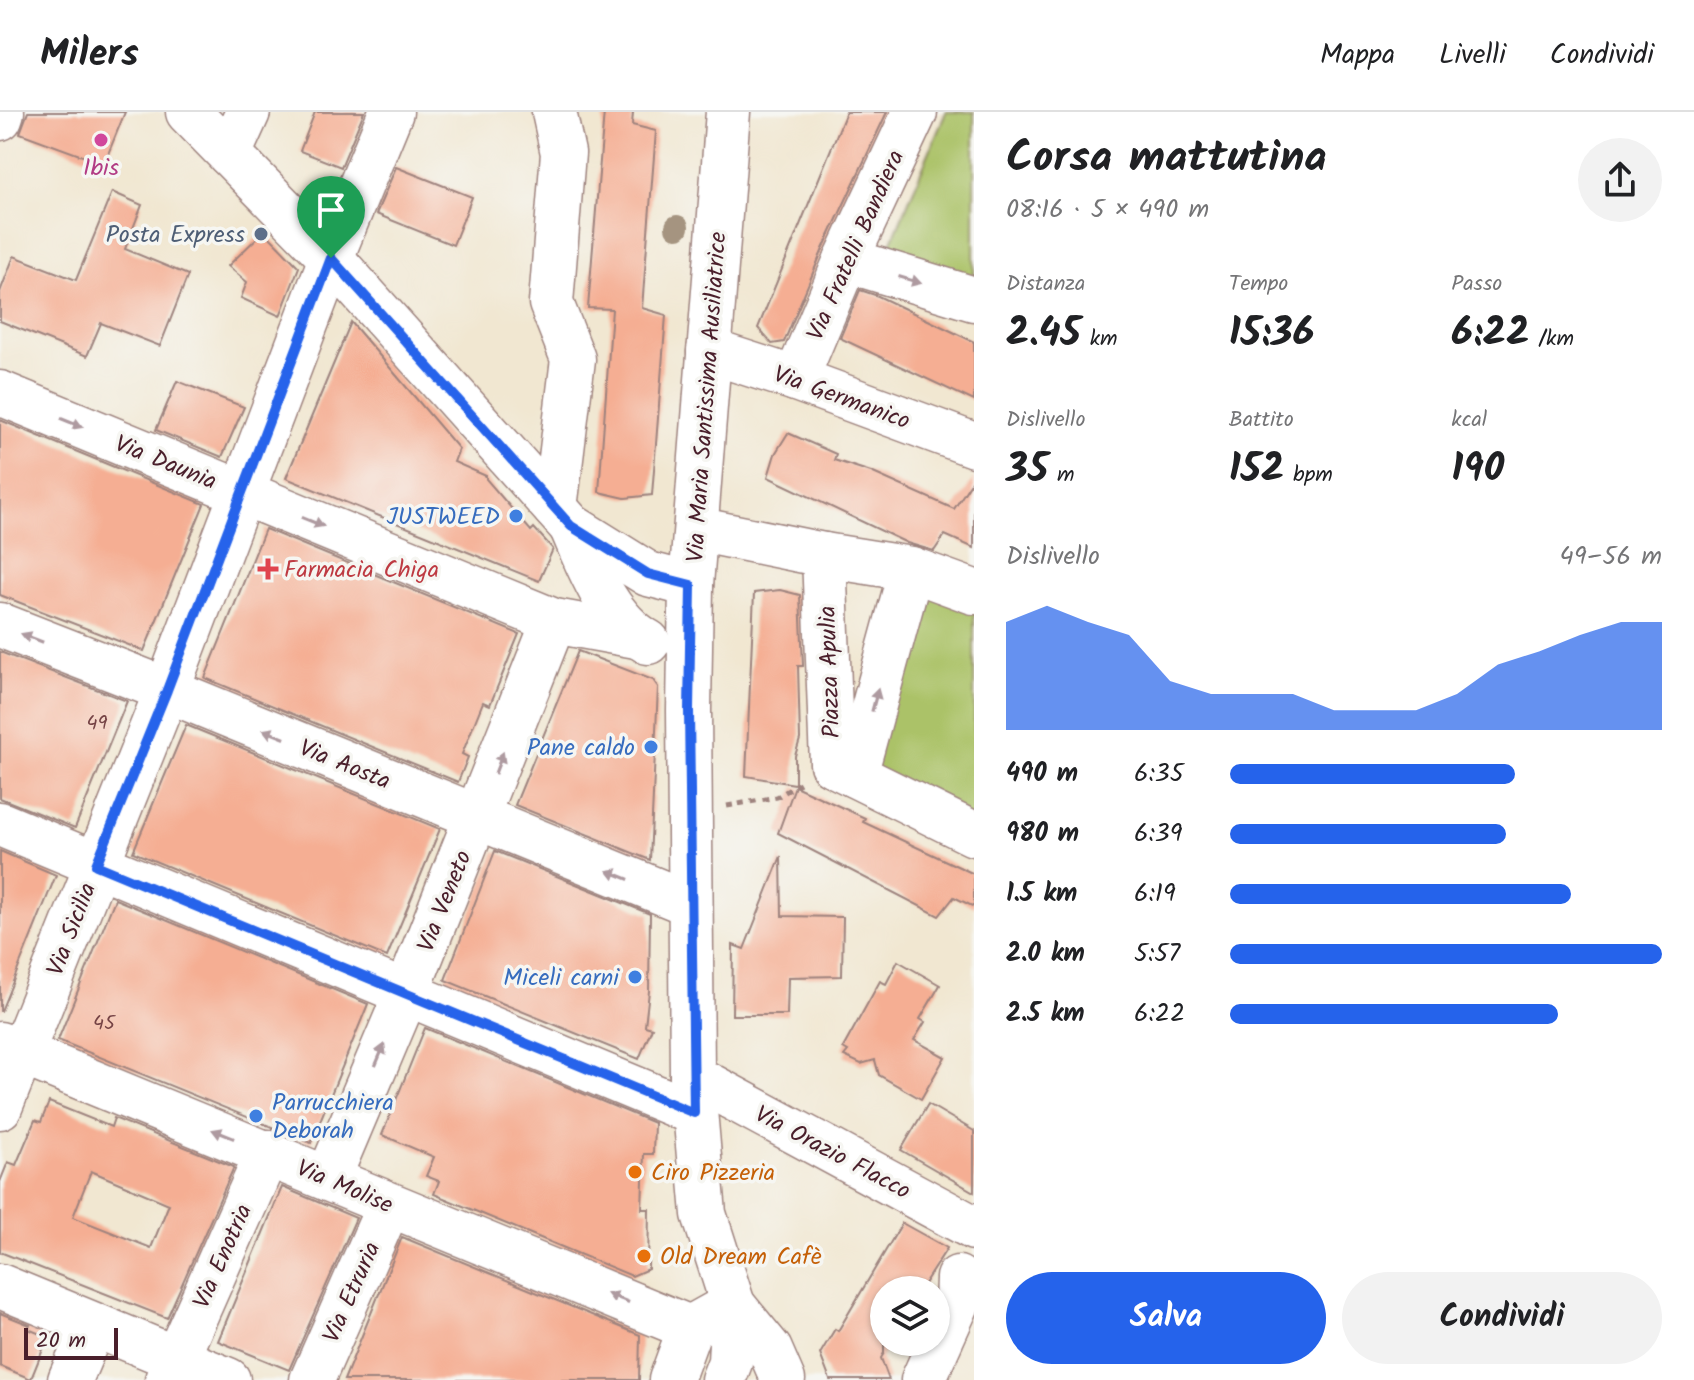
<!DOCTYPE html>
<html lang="it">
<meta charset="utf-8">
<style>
:root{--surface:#fff;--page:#f2f2f2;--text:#202124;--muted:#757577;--line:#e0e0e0;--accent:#2563eb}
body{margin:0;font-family:Kalam,sans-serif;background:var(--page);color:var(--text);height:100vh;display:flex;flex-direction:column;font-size:30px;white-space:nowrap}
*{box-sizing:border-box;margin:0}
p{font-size:26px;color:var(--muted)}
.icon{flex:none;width:44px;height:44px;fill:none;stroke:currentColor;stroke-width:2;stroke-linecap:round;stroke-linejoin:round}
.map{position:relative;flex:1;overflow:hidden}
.drawer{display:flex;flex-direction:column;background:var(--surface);width:720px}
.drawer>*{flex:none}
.buttons{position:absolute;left:870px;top:1164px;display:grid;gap:16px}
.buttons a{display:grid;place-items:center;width:80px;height:80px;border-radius:50%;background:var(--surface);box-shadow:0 2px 6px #0004;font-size:40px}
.scale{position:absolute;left:24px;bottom:20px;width:94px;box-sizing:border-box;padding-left:8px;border:4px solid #4a1f2b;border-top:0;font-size:22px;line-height:28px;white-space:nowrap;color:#4a1f2b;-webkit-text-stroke:6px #f6f6f2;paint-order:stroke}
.pin{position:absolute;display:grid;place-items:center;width:68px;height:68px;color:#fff;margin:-82px -34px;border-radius:50% 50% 50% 0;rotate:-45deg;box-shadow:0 0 8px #0007}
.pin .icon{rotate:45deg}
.round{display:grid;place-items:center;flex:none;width:84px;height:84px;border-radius:42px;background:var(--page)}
.headline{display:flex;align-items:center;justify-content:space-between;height:136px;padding:0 32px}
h1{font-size:44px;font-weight:800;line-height:60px}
.figures{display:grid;grid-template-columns:repeat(3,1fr);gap:12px;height:136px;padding:8px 32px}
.figures div{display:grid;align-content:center}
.figures b{font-size:40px;font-weight:800}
.figures small{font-size:22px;font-weight:400}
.figures p{font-size:22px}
.chart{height:224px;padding:16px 32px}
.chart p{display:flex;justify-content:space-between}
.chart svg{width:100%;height:144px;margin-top:8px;fill:var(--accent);opacity:.7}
.button{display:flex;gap:16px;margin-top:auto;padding:16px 32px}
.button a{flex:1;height:92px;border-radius:48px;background:var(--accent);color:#fff;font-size:32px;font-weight:800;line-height:92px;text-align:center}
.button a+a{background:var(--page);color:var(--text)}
ul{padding:0 32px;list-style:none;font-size:26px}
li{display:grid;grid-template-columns:128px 96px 1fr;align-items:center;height:60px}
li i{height:20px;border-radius:10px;background:var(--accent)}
header{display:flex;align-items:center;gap:48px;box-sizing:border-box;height:112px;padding:0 40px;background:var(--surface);border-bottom:2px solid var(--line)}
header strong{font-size:38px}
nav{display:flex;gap:44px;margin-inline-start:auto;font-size:28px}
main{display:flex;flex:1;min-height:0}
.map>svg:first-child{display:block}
</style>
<header>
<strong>Milers</strong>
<nav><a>Mappa</a><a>Livelli</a><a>Condividi</a></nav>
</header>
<main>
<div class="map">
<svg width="974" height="1268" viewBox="0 0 974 1268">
<rect width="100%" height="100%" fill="#f6f6f2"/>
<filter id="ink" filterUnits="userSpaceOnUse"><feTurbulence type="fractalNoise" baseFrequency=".0125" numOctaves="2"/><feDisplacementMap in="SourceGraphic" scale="16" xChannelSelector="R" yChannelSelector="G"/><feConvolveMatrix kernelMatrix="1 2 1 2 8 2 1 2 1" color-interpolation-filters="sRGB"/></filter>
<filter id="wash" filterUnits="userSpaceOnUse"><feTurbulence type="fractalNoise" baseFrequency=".006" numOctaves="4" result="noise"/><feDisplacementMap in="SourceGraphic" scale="32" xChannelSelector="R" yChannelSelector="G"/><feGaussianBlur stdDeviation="1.8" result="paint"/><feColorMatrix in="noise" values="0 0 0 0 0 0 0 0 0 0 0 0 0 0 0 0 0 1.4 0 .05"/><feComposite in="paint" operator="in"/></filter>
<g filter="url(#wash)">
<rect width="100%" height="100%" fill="#f1e7d1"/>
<g fill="#abc268" stroke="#7a704a" stroke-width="2">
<path d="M946 0H974V177L885 146Z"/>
<path d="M919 475 974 496V710L864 660Z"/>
</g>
<g id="blocks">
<g fill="#f5ae93" fill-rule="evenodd">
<path d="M28 0H125L104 52 20 21Z"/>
<path d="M315 0H364L341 55 300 39Z"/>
<path d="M604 0H633L632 13 656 19 642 196 666 203 652 383 625 386 599 380 612 197 588 196Z"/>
<path d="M846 0H887L823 137 784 230 772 232 758 216Z"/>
<path d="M396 55 472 85 453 133 376 102Z"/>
<path d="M112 80 142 93 125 137 188 163 160 234 101 211 87 244 0 209V180L14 144 76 168Z"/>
<path d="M264 119 299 155 280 204 241 186 247 170 228 154Z"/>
<path d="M860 178 878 184 974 230V289L840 226Z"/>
<path d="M351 210 459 337 454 350 486 364V367L531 419 534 416 553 437 539 469 286 366Z"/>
<path d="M177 269 244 295 222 345 156 318Z"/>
<path d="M0 308 204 392 144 539 0 483Z"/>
<path d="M788 321 836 342 834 348 871 360 954 397 974 366V436L945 423 934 439 907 431 768 365 775 342Z"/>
<path d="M265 417 519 522 490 593 483 590 462 642 468 645 458 670 205 566Z"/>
<path d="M780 478 800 483 803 554H798L800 627 795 644V672L746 664 754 481Z"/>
<path d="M578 539 653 568 658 575 650 748 515 693Z"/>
<path d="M0 540 127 589 75 716 0 686Z"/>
<path d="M186 613 440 717 387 845 133 740Z"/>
<path d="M795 674 865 706 863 710 974 762V795L954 785 939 804 778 721Z"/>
<path d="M0 739 56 763 1 899H0Z"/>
<path d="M495 739 650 802 649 879 645 914 652 916 639 947 445 868Z"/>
<path d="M781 744 782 804 843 805 842 864 788 865 787 903H732L733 833 744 837Z"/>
<path d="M115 787 368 892 311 1031 58 928Z"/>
<path d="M898 849 940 873 920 907 925 910 914 928 945 945 921 987 879 963 875 948 861 952 844 944 848 939 843 936 880 869 886 872Z"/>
<path d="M425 916 654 1011 653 1042H644L642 1097H649L648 1157 632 1164 434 1082 439 1069 426 1064 434 1045 382 1023Z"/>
<path d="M49 990 111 1015 114 1006 234 1055 167 1206 0 1140V1070L8 1050 16 1053 35 1008 41 1010ZM91 1059 169 1092 151 1136 73 1105Z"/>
<path d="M928 992 974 1019V1080L901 1038Z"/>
<path d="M282 1075 356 1106 289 1258 218 1229Z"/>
<path d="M902 1111 947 1136 920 1178H884V1241L881 1246 889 1268H830L820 1242 835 1217 838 1219Z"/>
<path d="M402 1125 640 1223 639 1268H344Z"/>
<path d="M0 1201 30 1213 28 1217 48 1225 31 1267 0 1254Z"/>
</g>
</g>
</g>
<g filter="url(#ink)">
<use href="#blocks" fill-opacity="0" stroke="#9e837e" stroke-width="2"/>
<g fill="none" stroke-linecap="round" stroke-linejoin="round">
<g stroke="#9e837e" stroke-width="47">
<g id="minor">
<path d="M188 0 331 146 571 414 648 462 691 473"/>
<path d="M554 0 563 41 551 191 573 247 555 396"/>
<path d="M0 6 2 0"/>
<path d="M229 42 248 0"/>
<path d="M846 148 974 187"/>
<path d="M709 239 796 267 974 333"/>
<path d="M796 267 846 148 915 0"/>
<path d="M0 281 554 509 637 524"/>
<path d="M571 414C589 455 607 507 648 530"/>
<path d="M696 417 824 443 911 457 974 480"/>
<path d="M824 443 832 652 974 722"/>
<path d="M0 513 167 578 690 792"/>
<path d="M855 663 911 457"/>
<path d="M0 712 694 1001"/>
<path d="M0 932 690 1216"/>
<path d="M692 964 974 1116"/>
<path d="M0 995 167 578 331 146 391 0"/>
<path d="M328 1067 407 880 554 509"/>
<path d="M0 1174 228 1268"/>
<path d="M733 1193 770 1238 783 1268"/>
<path d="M70 1268 93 1214"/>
<path d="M167 1268 268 1040"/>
<path d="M312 1268 389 1093"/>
<path d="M671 1268 690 1216 717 1201"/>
<path d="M723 1268 730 1250 733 1193 704 1102 692 964 689 598 691 473 728 0"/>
<path d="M923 1268 957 1192 958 1166"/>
</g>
</g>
<path stroke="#9e837e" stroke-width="5" stroke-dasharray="6 6" stroke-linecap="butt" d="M727 694 777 685 800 671"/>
<use href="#minor" stroke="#fff" stroke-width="44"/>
</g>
<circle fill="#a59480" cx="677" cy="115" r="12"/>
<defs><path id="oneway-solid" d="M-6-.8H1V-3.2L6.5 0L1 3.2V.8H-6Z" transform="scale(2)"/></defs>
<g fill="#ae9aa0">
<use href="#oneway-solid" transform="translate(910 168) rotate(17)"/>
<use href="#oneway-solid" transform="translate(72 311) rotate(22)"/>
<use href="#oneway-solid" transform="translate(313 410) rotate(22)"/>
<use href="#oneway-solid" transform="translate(32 526) rotate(-159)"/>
<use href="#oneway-solid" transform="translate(875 588) rotate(-75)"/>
<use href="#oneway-solid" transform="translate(274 622) rotate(-158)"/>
<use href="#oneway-solid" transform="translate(499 651) rotate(-69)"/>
<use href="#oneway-solid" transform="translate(618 763) rotate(-158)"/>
<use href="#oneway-solid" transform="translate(380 943) rotate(-67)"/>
<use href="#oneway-solid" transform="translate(223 1022) rotate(-158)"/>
<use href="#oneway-solid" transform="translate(618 1186) rotate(-158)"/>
</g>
</g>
<g fill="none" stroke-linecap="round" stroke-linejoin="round" filter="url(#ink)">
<g stroke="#fff" stroke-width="16">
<path id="route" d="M331 146 571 414 648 462 691 473 689 598 694 1001 96 753 167 578Z"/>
</g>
<use href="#route" stroke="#2563eb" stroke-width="10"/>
</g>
<circle fill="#d1479c" stroke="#f6f6f2" stroke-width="3" cx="101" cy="28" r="8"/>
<circle fill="#5c6f8a" stroke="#f6f6f2" stroke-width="3" cx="261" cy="122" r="8"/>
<g fill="#3f7fe0" stroke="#f6f6f2" stroke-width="3">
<circle cx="516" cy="404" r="8"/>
<circle cx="651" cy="635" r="8"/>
<circle cx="635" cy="865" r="8"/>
<circle cx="256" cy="1004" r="8"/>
</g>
<path fill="#e0444e" stroke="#f6f6f2" stroke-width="3" d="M264 445h8v8h8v8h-8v8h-8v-8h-8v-8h8z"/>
<g fill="#e8710a" stroke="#f6f6f2" stroke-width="3">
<circle cx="635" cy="1060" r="8"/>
<circle cx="644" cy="1144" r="8"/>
</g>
<g text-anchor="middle" stroke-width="7" stroke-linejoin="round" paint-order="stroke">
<g font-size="20" fill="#754345">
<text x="97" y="617">49</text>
<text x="104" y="917">45</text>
</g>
<g font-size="24" fill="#b23c85" stroke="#f6f6f2">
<text x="101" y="63">Ibis</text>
</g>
<g font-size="24" fill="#4e5e75" stroke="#f6f6f2" text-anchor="end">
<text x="245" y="130">Posta Express</text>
</g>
<g font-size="24" fill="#4a1f2b" stroke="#f6f6f2">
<text transform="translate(855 133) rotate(-66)" y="8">Via Fratelli Bandiera</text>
<text transform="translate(706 285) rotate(-86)" y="8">Via Maria Santissima Ausiliatrice</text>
<text transform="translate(842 285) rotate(20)" y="8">Via Germanico</text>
<text transform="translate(166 350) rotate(22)" y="8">Via Daunia</text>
<text transform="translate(829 560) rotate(-92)" y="8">Piazza Apulia</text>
<text transform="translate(345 652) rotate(22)" y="8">Via Aosta</text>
<text transform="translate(444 789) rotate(-68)" y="8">Via Veneto</text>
<text transform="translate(71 817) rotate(-69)" y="8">Via Sicilia</text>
<text transform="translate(833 1040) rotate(28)" y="8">Via Orazio Flacco</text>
<text transform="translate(345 1074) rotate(23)" y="8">Via Molise</text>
<text transform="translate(222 1144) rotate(-66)" y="8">Via Enotria</text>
<text transform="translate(351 1180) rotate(-66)" y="8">Via Etruria</text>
</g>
<g font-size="24" fill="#366cbe" stroke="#f6f6f2" text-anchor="end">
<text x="500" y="412">JUSTWEED</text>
<text x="635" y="643">Pane caldo</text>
<text x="619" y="873">Miceli carni</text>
<text x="272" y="998" text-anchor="start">Parrucchiera<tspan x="272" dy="28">Deborah</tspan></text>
</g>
<g font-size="24" fill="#be3a42" stroke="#f6f6f2" text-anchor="start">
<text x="284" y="465">Farmacia Chiga</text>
</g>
<g font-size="24" fill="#c56008" stroke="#f6f6f2" text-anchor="start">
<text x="651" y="1068">Ciro Pizzeria</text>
<text x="660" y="1152">Old Dream Cafè</text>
</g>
</g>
</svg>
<div class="buttons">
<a><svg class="icon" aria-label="layers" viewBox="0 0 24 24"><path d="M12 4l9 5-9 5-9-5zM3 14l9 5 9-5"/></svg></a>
</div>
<div class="scale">20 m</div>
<div class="pin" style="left:331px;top:146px;background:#1e9e55"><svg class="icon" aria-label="arrive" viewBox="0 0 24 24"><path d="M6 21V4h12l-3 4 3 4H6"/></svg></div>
</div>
<section class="drawer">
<div class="headline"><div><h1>Corsa mattutina</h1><p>08:16 · 5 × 490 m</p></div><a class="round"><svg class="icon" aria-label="share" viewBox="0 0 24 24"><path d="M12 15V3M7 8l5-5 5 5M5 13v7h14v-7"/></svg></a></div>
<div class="figures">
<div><p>Distanza</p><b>2.45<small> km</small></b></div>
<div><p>Tempo</p><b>15:36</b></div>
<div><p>Passo</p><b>6:22<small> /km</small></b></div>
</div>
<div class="figures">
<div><p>Dislivello</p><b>35<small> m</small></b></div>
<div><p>Battito</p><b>152<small> bpm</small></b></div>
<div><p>kcal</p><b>190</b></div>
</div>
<div class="chart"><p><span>Dislivello</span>49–56 m</p>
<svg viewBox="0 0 160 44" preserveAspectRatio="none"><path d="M0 44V11L10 6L20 11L30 15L40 29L50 33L60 33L70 33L80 38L90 38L100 38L110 33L120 24L130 20L140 15L150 11L160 11V44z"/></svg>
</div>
<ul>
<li><b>490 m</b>6:35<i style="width:66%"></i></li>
<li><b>980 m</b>6:39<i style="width:64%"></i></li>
<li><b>1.5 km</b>6:19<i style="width:79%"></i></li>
<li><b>2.0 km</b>5:57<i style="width:100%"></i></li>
<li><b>2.5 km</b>6:22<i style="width:76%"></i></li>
</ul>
<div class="button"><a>Salva</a><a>Condividi</a></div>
</section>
</main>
